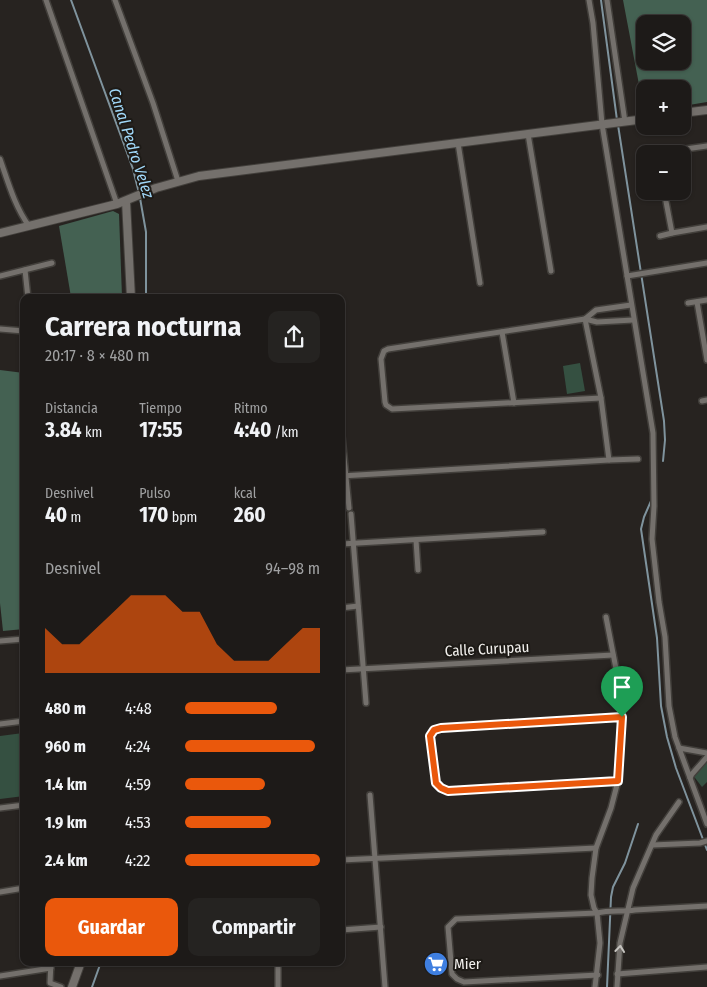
<!DOCTYPE html>
<html lang="es">
<meta charset="utf-8">
<style>
:root{--surface:#1d1a18;--page:#252321;--text:#f1f3f6;--muted:#a0a1a2;--line:#3b3837;--accent:#ea580c}
body{margin:0;font-family:"Fira Sans Condensed",sans-serif;background:var(--page);color:var(--text);height:100vh;display:flex;flex-direction:column;font-size:19px;white-space:nowrap}
*{box-sizing:border-box;margin:0}
p{font-size:16px;color:var(--muted)}
.icon{flex:none;width:28px;height:28px;fill:none;stroke:currentColor;stroke-width:2;stroke-linecap:round;stroke-linejoin:round}
.map{position:relative;flex:1;overflow:hidden}
.details{position:absolute;left:20px;top:294px;width:325px;height:672px;display:flex;flex-direction:column;background:var(--surface);border-radius:10px;box-shadow:0 1px 4px #0004,0 0 0 1px var(--line)}
.details>*{flex:none}
.tools{position:absolute;left:636px;top:15px;display:grid;gap:10px}
.tools a{display:grid;place-items:center;width:55px;height:55px;border-radius:10px;background:var(--surface);box-shadow:0 1px 4px #0004,0 0 0 1px var(--line);font-size:25px}
.pin{position:absolute;display:grid;place-items:center;width:42px;height:42px;color:#fff;margin:-51px -21px;border-radius:50% 50% 50% 0;rotate:-45deg;box-shadow:0 0 5px #0007}
.pin .icon{rotate:45deg}
.round{display:grid;place-items:center;flex:none;width:52px;height:52px;border-radius:10px;background:var(--page)}
.head{display:flex;align-items:center;justify-content:space-between;height:85px;padding:0 25px}
h1{font-size:28px;font-weight:700;line-height:38px}
.figures{display:grid;grid-template-columns:repeat(3,1fr);gap:8px;height:85px;padding:5px 25px}
.figures div{display:grid;align-content:center}
.figures b{font-size:21px;font-weight:700}
.figures small{font-size:14px;font-weight:400}
.figures p{font-size:14px}
.chart{height:140px;padding:10px 25px}
.chart p{display:flex;justify-content:space-between}
.chart svg{width:100%;height:90px;margin-top:5px;fill:var(--accent);opacity:.7}
.action{display:flex;gap:10px;margin-top:auto;padding:10px 25px}
.action a{flex:1;height:58px;border-radius:10px;background:var(--accent);color:#fff;font-size:20px;font-weight:700;line-height:58px;text-align:center}
.action a+a{background:var(--page);color:var(--text)}
ul{padding:0 25px;list-style:none;font-size:16px}
li{display:grid;grid-template-columns:80px 60px 1fr;align-items:center;height:38px}
li i{height:12px;border-radius:6px;background:var(--accent)}
.map>svg:first-child{display:block}
</style>
<div class="map">
<svg width="707" height="987" viewBox="0 0 707 987">
<rect width="100%" height="100%" fill="#272320"/>
<g fill="#355041">
<path d="M580 363 585 391 567 394 563 366Z"/>
<path d="M23 733 24 796 0 799V736Z"/>
<path d="M707 758V782L702 787 692 774Z"/>
</g>
<g fill="#446152" fill-rule="evenodd">
<path d="M623 0H707V102L683 106 682 89H645V111H644ZM645 24H682V61H645Z"/>
<path d="M113 211 119 214 122 297H71L59 226Z"/>
<path d="M0 370 24 373V629L3 631 0 603Z"/>
</g>
<g fill="none" stroke-linecap="round" stroke-linejoin="round">
<g stroke="#7f939d" stroke-width="2">
<path d="M71 0 133 169 139 193"/>
<path d="M601 0 617 120"/>
<path d="M618 125 664 421 665 440 663 461"/>
<path d="M140 198 146 232V298"/>
<path d="M651 501 644 517 641 529 657 638 661 706 667 737 676 768 707 850"/>
<path d="M92 987 101 962"/>
<path d="M607 987 611 897 613 887 625 863 638 824"/>
</g>
<g stroke="#423f3b" stroke-width="8">
<g id="street">
<path d="M46 0 117 204"/>
<path d="M115 0 153 103 178 181"/>
<path d="M589 0 593 23 602 124 653 433 654 506 652 539 659 602 665 637 669 706 675 737 690 778"/>
<path d="M607 0 625 122"/>
<path d="M528 134 551 271"/>
<path d="M458 143 480 283"/>
<path d="M650 154 707 146"/>
<path d="M643 155H645"/>
<path d="M0 159C8 182 15 207 29 226"/>
<path d="M664 191 672 233"/>
<path d="M660 236 672 233 707 227"/>
<path d="M25 270 28 298"/>
<path d="M0 276 52 263"/>
<path d="M627 276 707 263"/>
<path d="M697 302 707 360"/>
<path d="M688 303 707 300"/>
<path d="M585 319 596 310 631 305"/>
<path d="M0 329 24 331"/>
<path d="M502 332 514 403"/>
<path d="M601 398 392 409 386 405 385 402 381 359 384 351 388 349 585 319 597 322 633 320"/>
<path d="M702 401 707 400"/>
<path d="M341 426 349 508"/>
<path d="M609 460 638 459"/>
<path d="M341 476 609 460 601 398 585 319"/>
<path d="M351 514 366 703"/>
<path d="M416 540 418 570"/>
<path d="M341 544 543 532"/>
<path d="M341 608 358 606"/>
<path d="M0 641 24 639"/>
<path d="M341 670 613 655"/>
<path d="M0 724 24 721"/>
<path d="M679 748 707 753"/>
<path d="M707 757 692 774 690 778 707 824"/>
<path d="M618 781 448 791 441 788 436 783 431 736 435 731 441 728 622 717"/>
<path d="M370 795 385 987"/>
<path d="M0 808 24 805"/>
<path d="M652 845 700 843 707 841"/>
<path d="M341 860 596 848"/>
<path d="M0 892 24 888"/>
<path d="M341 930 381 927"/>
<path d="M51 962 50 983 61 987"/>
<path d="M617 974 707 967"/>
<path d="M598 975 464 982 457 979 452 974 448 927 456 919 597 913C610 910 622 912 635 910L707 906"/>
<path d="M0 976 51 968"/>
<path d="M278 987V962"/>
<path d="M595 987 600 943 597 913 594 908 591 895 592 878 596 848 611 808 618 781 622 717 618 679 606 617"/>
<path d="M617 987 620 943 633 888 656 835 679 802"/>
</g>
</g>
<g stroke="#423f3b" stroke-width="10">
<g id="secondary">
<path d="M682 113 707 110"/>
<path d="M126 201 131 298"/>
<path d="M0 233 117 204 156 188 199 176 645 119"/>
<path d="M72 987 81 962"/>
</g>
</g>
<use href="#street" stroke="#74706c" stroke-width="5"/>
<use href="#secondary" stroke="#74706c" stroke-width="8"/>
</g>
<defs><path id="oneway-chevron" d="M-2-3.5L2.5 0L-2 3.5" fill="none" stroke-width="1.6" stroke-linecap="round" stroke-linejoin="round" transform="scale(1.25)"/></defs>
<use stroke="#c5c3bf" href="#oneway-chevron" transform="translate(620 949) rotate(-84)"/>
<g fill="none" stroke-linecap="round" stroke-linejoin="round">
<g stroke="#fff" stroke-width="10">
<path id="route" d="M622 717 618 781 448 791 441 788 436 783 430 736 434 730 441 728Z"/>
</g>
<use href="#route" stroke="#ea580c" stroke-width="6"/>
</g>
<defs>
<g id="supermarket-disc" transform="scale(1.25)"><circle r="9.5" fill="#3f7fe0" stroke="#1d1a16"/><path d="M-6-5.5h2.5l.6 2H6L4.5 2H-2.5L-4.4-4H-6ZM-1.5 3.2a1.3 1.3 0 1 0 .1 0ZM3 3.2a1.3 1.3 0 1 0 .1 0Z" fill="#fff"/></g>
</defs>
<g fill-rule="evenodd">
<use href="#supermarket-disc" x="436" y="964"/>
</g>
<g text-anchor="middle" stroke-width="4" stroke-linejoin="round" paint-order="stroke">
<g font-size="15" fill="#f1efec" stroke="#1d1a16">
<text transform="translate(487 649) rotate(-3)" y="5">Calle Curupau</text>
</g>
<g font-size="15" fill="#f1efec" stroke="#1d1a16" text-anchor="start">
<text x="454" y="969">Mier</text>
</g>
<g font-size="16" font-style="italic" fill="#a1d8f9" stroke="#1d1a16">
<text transform="translate(132 143) rotate(72)" y="6">Canal Pedro Velez</text>
</g>
</g>
</svg>
<div class="tools">
<a><svg class="icon" aria-label="layers" viewBox="0 0 24 24"><path d="M12 4l9 5-9 5-9-5zM3 14l9 5 9-5"/></svg></a>
<a>+</a>
<a>−</a>
</div>
<div class="pin" style="left:622px;top:717px;background:#1e9e55"><svg class="icon" aria-label="arrive" viewBox="0 0 24 24"><path d="M6 21V4h12l-3 4 3 4H6"/></svg></div>
<section class="details">
<div class="head"><div><h1>Carrera nocturna</h1><p>20:17 · 8 × 480 m</p></div><a class="round"><svg class="icon" aria-label="share" viewBox="0 0 24 24"><path d="M12 15V3M7 8l5-5 5 5M5 13v7h14v-7"/></svg></a></div>
<div class="figures">
<div><p>Distancia</p><b>3.84<small> km</small></b></div>
<div><p>Tiempo</p><b>17:55</b></div>
<div><p>Ritmo</p><b>4:40<small> /km</small></b></div>
</div>
<div class="figures">
<div><p>Desnivel</p><b>40<small> m</small></b></div>
<div><p>Pulso</p><b>170<small> bpm</small></b></div>
<div><p>kcal</p><b>260</b></div>
</div>
<div class="chart"><p><span>Desnivel</span>94–98 m</p>
<svg viewBox="0 0 160 44" preserveAspectRatio="none"><path d="M0 44V22L10 30L20 30L30 22L40 14L50 6L60 6L70 6L80 14L90 14L100 30L110 38L120 38L130 38L140 30L150 22L160 22V44z"/></svg>
</div>
<ul>
<li><b>480 m</b>4:48<i style="width:68%"></i></li>
<li><b>960 m</b>4:24<i style="width:96%"></i></li>
<li><b>1.4 km</b>4:59<i style="width:59%"></i></li>
<li><b>1.9 km</b>4:53<i style="width:64%"></i></li>
<li><b>2.4 km</b>4:22<i style="width:100%"></i></li>
</ul>
<div class="action"><a>Guardar</a><a>Compartir</a></div>
</section>
</div>
